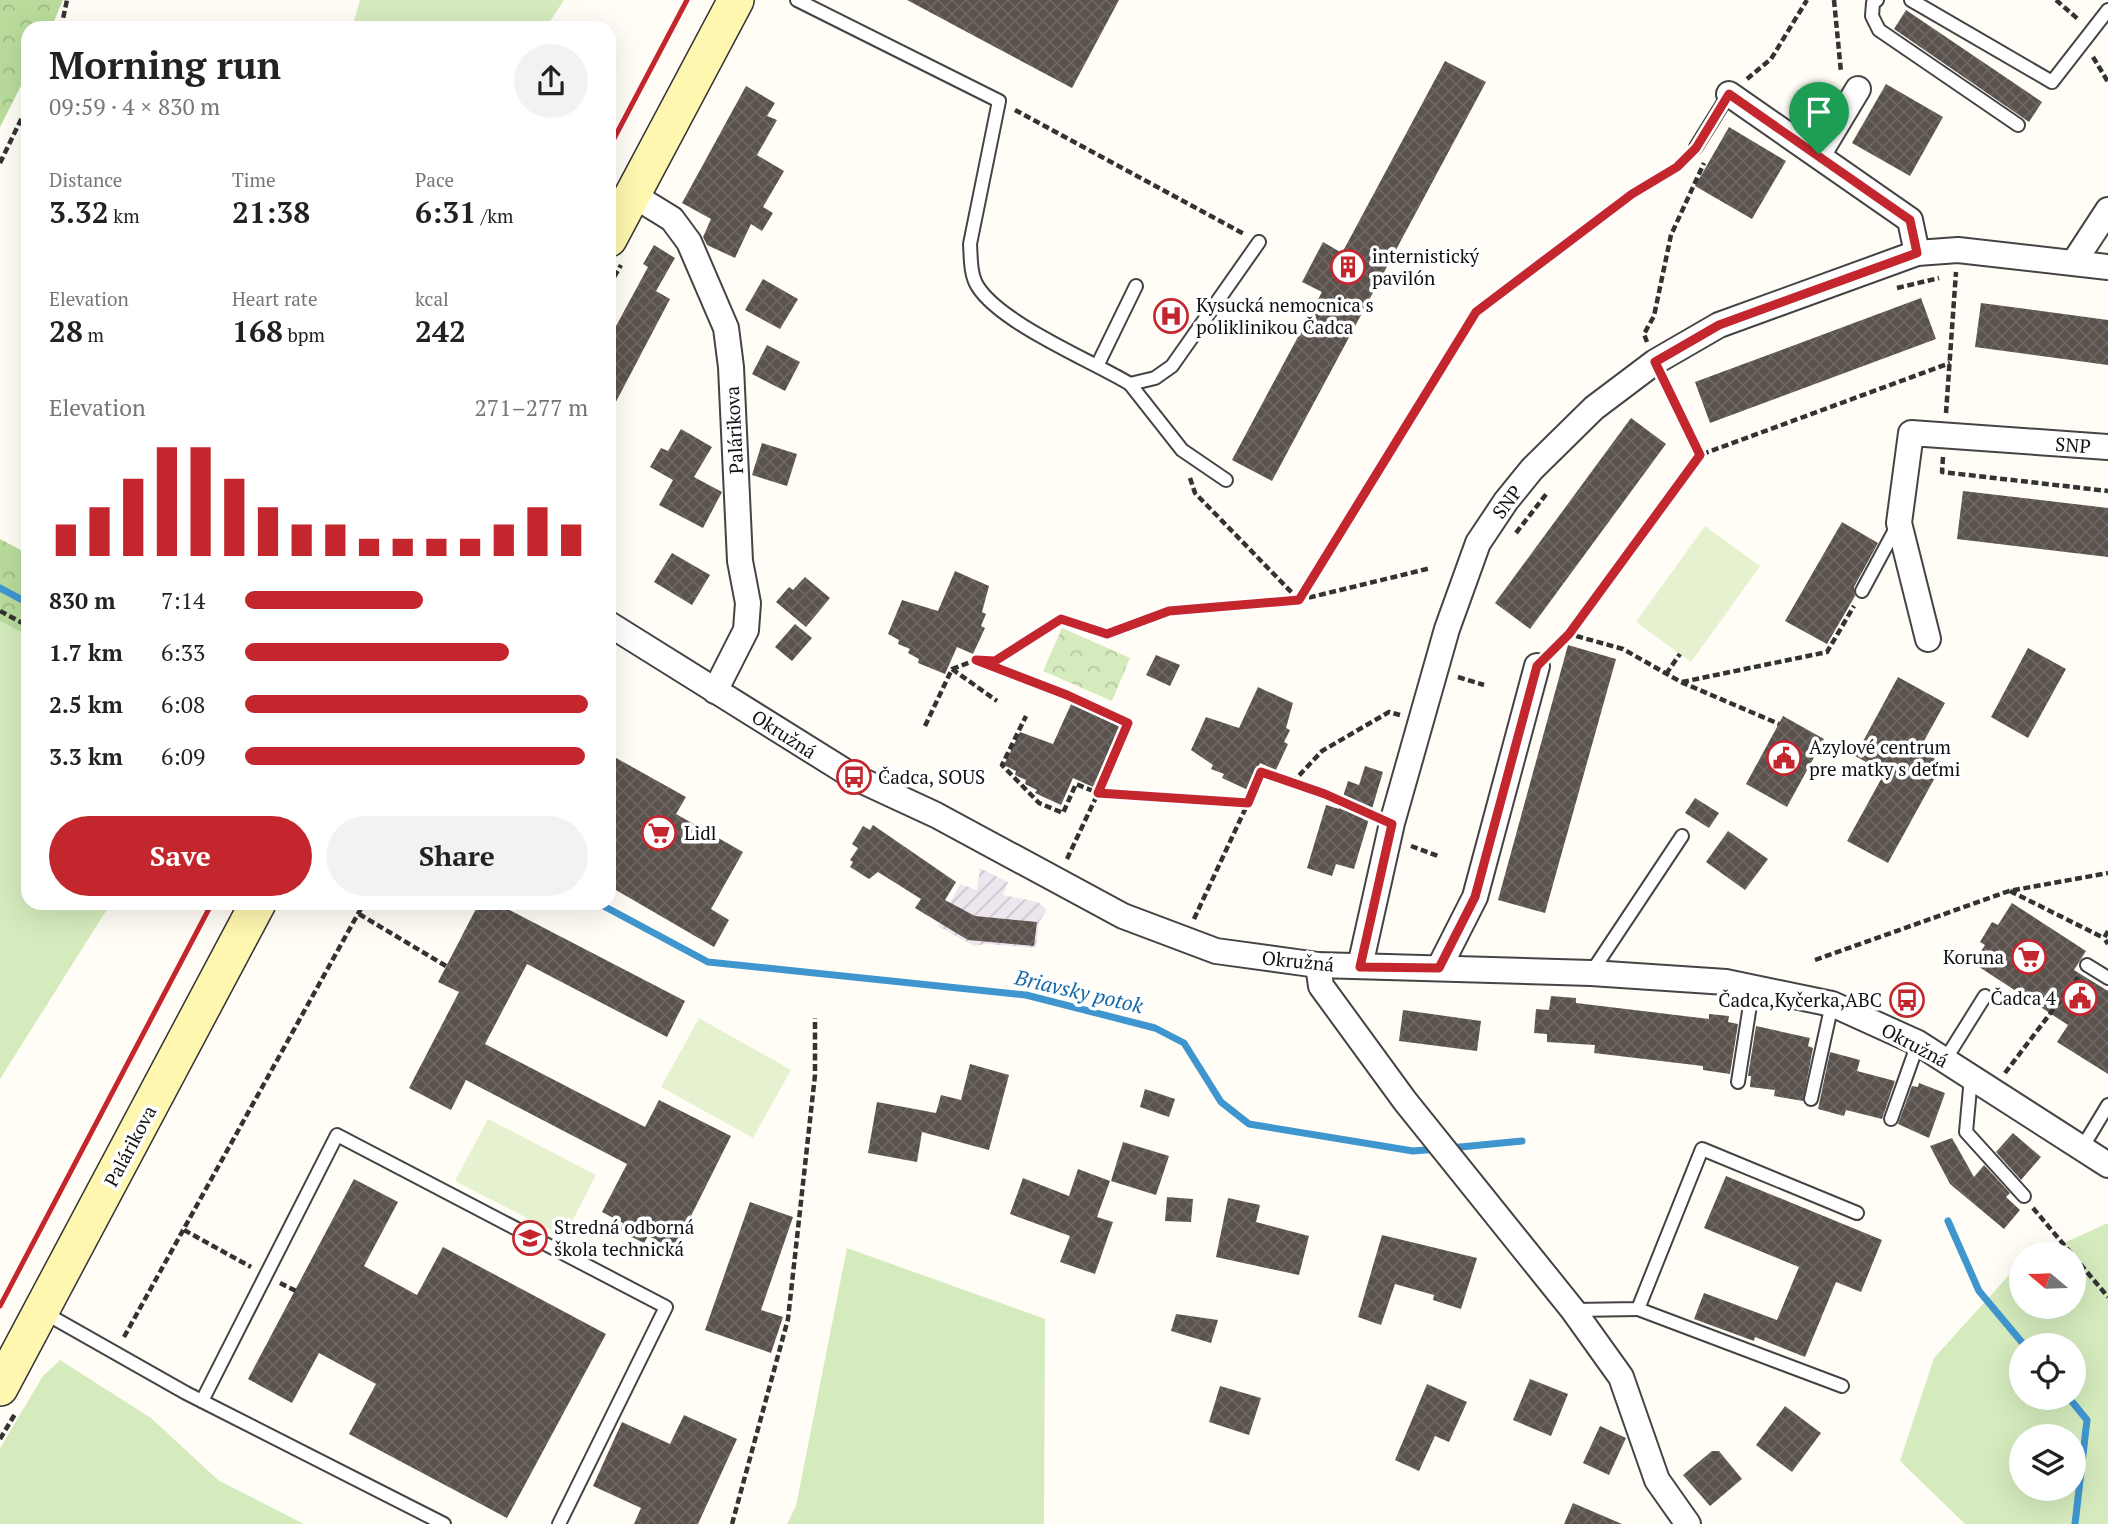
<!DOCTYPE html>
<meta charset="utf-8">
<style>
:root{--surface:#fff;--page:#f2f2f2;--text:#222;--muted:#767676;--accent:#c4262e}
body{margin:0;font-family:"PT Serif",serif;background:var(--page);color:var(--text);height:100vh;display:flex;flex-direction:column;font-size:26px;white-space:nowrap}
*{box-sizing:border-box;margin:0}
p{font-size:23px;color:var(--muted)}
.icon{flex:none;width:38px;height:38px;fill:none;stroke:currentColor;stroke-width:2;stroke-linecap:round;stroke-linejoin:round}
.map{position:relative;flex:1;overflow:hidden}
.details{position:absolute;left:21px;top:21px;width:595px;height:889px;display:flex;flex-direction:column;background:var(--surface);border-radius:21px;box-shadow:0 7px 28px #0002}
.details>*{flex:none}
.needle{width:46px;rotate:289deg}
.buttons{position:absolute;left:2009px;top:1242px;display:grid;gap:14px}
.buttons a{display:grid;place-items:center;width:77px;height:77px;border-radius:50%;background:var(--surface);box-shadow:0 7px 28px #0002;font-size:35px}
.pin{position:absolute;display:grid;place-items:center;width:60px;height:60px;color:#fff;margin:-72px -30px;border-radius:50% 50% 50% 0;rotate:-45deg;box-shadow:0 0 7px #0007}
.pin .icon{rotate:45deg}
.round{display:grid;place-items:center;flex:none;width:74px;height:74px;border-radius:37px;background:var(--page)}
.headline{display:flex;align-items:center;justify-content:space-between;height:119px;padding:0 28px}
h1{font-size:38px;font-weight:700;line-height:52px}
.figures{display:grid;grid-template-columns:repeat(3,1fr);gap:10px;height:119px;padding:7px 28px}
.figures div{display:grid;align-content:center}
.figures b{font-size:30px;font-weight:700}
.figures small{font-size:19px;font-weight:400}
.figures p{font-size:19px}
.chart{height:196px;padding:14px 28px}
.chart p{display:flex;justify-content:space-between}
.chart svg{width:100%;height:126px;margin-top:7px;stroke:var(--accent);stroke-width:6}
.primary-button{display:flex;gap:14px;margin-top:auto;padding:14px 28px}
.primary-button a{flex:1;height:80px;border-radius:42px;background:var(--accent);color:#fff;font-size:28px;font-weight:700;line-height:80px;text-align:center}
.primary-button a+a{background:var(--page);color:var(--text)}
ul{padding:0 28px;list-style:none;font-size:23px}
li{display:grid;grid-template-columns:112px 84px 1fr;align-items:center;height:52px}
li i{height:18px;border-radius:9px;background:var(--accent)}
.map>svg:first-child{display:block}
</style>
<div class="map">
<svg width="2108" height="1524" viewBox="0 0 2108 1524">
<defs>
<pattern id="industrial-furrows" width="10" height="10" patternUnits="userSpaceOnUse" patternTransform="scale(1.75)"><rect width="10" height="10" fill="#eee6ef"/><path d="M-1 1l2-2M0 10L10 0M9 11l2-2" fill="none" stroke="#cbc4cc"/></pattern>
<pattern id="forest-crowns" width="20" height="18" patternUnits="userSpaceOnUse" patternTransform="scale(1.75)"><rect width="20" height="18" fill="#b9dc9c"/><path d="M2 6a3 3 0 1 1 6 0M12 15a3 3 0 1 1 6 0" fill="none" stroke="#9ebc85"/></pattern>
<pattern id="park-crowns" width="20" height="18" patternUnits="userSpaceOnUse" patternTransform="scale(1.75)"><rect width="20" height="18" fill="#d5ebbd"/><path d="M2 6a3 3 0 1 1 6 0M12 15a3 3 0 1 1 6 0" fill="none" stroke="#b6c8a1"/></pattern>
<pattern id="building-cross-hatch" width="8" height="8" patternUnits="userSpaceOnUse" patternTransform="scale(1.75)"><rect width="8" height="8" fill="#5a524d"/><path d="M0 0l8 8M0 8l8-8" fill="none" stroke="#6d6662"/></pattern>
</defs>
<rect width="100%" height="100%" fill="#fffdf5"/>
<path fill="url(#industrial-furrows)" d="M980 868 1008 882 1003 895 1038 902 1047 910 1039 922 1036 948 985 944 974 946 938 926 960 884 977 890Z"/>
<g fill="#d5ebbd" fill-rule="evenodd">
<path d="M360 0H564L546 28H352Z"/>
<path d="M0 621 28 636V903H111L0 1079Z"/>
<path d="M2108 1223V1524H1965L1900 1461 1934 1358 2021 1262V1307H2074V1255H2037ZM2021 1346H2074V1398H2021ZM2021 1437H2074V1489H2021Z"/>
<path d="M847 1248 1045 1319 1044 1524H787L796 1506Z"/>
<path d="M60 1360 151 1418 218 1480 304 1524H0V1448L43 1376Z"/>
</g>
<g fill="url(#forest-crowns)">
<path d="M0 0H63L51 28H28V72L0 127Z"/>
<path d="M0 539 28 554V636L0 621Z"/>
</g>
<path fill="url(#park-crowns)" d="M1062 628 1130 658 1112 701 1043 671Z"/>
<g fill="#e6f2cf">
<path d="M1705 526 1760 566 1691 662 1636 622Z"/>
<path d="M699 1018 791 1070 753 1138 661 1087Z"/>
<path d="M488 1119 596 1175 564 1237 455 1181Z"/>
</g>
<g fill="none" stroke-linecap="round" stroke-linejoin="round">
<g stroke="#3f96cf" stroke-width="7">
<path d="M0 588 28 603"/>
<path d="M598 903 708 962 1026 995 1155 1028 1184 1043 1221 1102 1249 1124 1413 1151 1438 1149"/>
<path d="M1450 1148 1522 1141"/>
<path d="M1948 1221 1979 1291 2025 1346"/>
<path d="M2069 1398 2087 1420 2075 1524"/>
</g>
</g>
<g fill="url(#building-cross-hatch)">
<path d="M907 0H1119L1072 88Z"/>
<path d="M1906 10 2042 102 2029 122 1894 29Z"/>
<path d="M1445 61 1486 82 1272 481 1232 460 1322 292 1302 282 1323 242 1342 253Z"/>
<path d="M1886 84 1943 117 1910 176 1852 143Z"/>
<path d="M746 86 775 103 767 116 777 120 757 155 784 171 763 207 773 213 762 231 751 224 735 258 707 245 703 237 711 219 682 203Z"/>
<path d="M1729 127 1786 161 1752 219 1695 186Z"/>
<path d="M654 245 675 258 656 291 670 299 609 415V339L648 267 643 264Z"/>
<path d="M763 279 798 299 780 329 745 310Z"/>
<path d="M1921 298 1936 339 1710 423 1695 382Z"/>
<path d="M1981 303 2108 320V365L1975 347Z"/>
<path d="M767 345 800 362 785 391 752 374Z"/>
<path d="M1631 418 1666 444 1530 629 1495 603Z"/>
<path d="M681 429 712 447 694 477 722 492 703 528 659 505 673 480 650 467 661 448 668 451Z"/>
<path d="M762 443 797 454 787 486 752 475Z"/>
<path d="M1963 491 2108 508V557L1957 539Z"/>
<path d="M1842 522 1878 543 1854 587 1855 596 1827 644 1785 621Z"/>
<path d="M672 553 710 575 692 605 654 582Z"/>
<path d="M955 571 989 586 982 612 986 614 981 626 985 628 973 654 957 647 945 674 918 663 919 659 908 653 910 649 898 644 899 640 888 634 902 600 938 611Z"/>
<path d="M805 577 830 598 806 627 776 602 789 587 793 590Z"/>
<path d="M795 624 812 638 792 661 775 647Z"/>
<path d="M1568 645 1616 659 1545 913 1498 900Z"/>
<path d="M2028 648 2066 669 2028 738 1991 717Z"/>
<path d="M1156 655 1180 665 1170 686 1146 675Z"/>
<path d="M1898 677 1945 703 1919 750 1943 763 1888 863 1847 841 1885 772 1855 756Z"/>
<path d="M1258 687 1293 703 1286 728 1290 730 1284 742 1288 744 1276 770 1260 763 1248 790 1222 778 1224 774 1211 769 1213 765 1191 750 1206 717 1239 728Z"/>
<path d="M1072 702 1122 725 1093 787 1073 778 1061 805 1035 793 1037 790 1025 784 1026 780 1015 775 1016 771 1004 765 1020 732 1053 744Z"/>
<path d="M1783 716 1824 739 1787 807 1746 784Z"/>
<path d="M609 754 686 797 676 814 743 852 711 909 729 920 714 947 609 886Z"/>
<path d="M1365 766 1383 772 1354 869 1336 864 1332 876 1307 868 1326 805 1339 809 1348 781 1359 785Z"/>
<path d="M1695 798 1719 813 1709 828 1685 813Z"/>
<path d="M873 825 956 882 945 900 975 916 1037 922 1034 946 968 940 915 908 921 899 878 872 869 879 850 867 853 862 850 860 858 848 852 844 863 826 870 830Z"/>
<path d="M1728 831 1768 859 1745 890 1706 862Z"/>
<path d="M479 903H496L685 1001 667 1037 527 964 485 1044 645 1127 659 1100 731 1136 674 1250 648 1236 644 1243 619 1231 623 1223 602 1212 627 1164 466 1080 451 1110 409 1088 459 992 438 982Z"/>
<path d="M2012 903 2086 951 2074 970 2108 991V1074L2057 1042 2068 1025 1973 963 1985 945 1980 942 1992 922 1998 925Z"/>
<path d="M1551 996 1576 998V1003L1709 1019V1014L1729 1016 1728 1022 1738 1024 1730 1074 1703 1070V1066L1594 1053 1595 1045 1547 1042V1034L1534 1033 1536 1009 1549 1010Z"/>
<path d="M1403 1010 1481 1021 1477 1051 1399 1041Z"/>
<path d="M1756 1026 1810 1038 1808 1046 1813 1048 1803 1101 1774 1096 1775 1090 1750 1087 1751 1076H1748Z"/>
<path d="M1830 1052 1860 1060 1857 1071 1895 1081 1882 1119 1846 1110 1844 1116 1818 1109Z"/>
<path d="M970 1064 1009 1075 989 1150 922 1132 917 1162 868 1153 877 1102 936 1113 941 1095 961 1100Z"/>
<path d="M1919 1083 1945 1093 1929 1138 1898 1124 1912 1086 1918 1087Z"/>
<path d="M1145 1089 1175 1099 1169 1117 1140 1107Z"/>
<path d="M2013 1133 2041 1157 2021 1180 1996 1152Z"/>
<path d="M1952 1138 1974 1177 1984 1165 2010 1193 2006 1197 2020 1210 2004 1229 1950 1184 1930 1146Z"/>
<path d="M1123 1142 1169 1156 1156 1195 1111 1181Z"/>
<path d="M1078 1169 1110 1181 1097 1217 1113 1222 1095 1274 1060 1262 1070 1236 1010 1214 1023 1178 1069 1196Z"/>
<path d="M1726 1176 1882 1240 1861 1292 1836 1282 1805 1357 1755 1337 1754 1341 1694 1319 1704 1293 1777 1320 1799 1267 1704 1228Z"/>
<path d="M354 1179 398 1202 364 1266 417 1295 443 1247 606 1334 507 1518 349 1434 376 1384 319 1353 292 1403 248 1379Z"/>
<path d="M1167 1197 1193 1199 1191 1222 1165 1221Z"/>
<path d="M1228 1198 1260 1205 1256 1222 1309 1236 1299 1275 1216 1257Z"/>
<path d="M750 1202 793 1217 761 1310 783 1317 771 1353 705 1330Z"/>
<path d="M1382 1235 1477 1258 1461 1309 1433 1300 1434 1295 1395 1284 1381 1325 1358 1317Z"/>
<path d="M1176 1314 1218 1320 1211 1343 1171 1331Z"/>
<path d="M1530 1379 1568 1394 1551 1436 1513 1420Z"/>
<path d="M1427 1384 1467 1402 1449 1442 1435 1436 1419 1471 1395 1460Z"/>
<path d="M1220 1386 1261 1398 1249 1435 1209 1422Z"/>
<path d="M1785 1406 1821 1433 1792 1472 1756 1445Z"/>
<path d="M684 1415 737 1439 698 1524H634L641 1508 593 1486 622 1422 670 1444Z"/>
<path d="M1600 1426 1626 1438 1609 1475 1583 1463Z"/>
<path d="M1712 1451H1719L1742 1479 1710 1506 1683 1475Z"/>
<path d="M1573 1503 1622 1524H1564Z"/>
</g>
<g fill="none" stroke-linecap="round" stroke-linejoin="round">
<g stroke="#444" stroke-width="16">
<g id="lane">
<path d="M797 0 999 101 970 244C971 258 970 275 978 287 1002 324 1090 360 1130 384L1155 378 1172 366 1259 242"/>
<path d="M1877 0 1873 3 1872 16 1879 30 2018 125"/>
<path d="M1911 0 2052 82 2108 10"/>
<path d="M1696 147 1729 94"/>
<path d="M1098 364 1136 286"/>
<path d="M1130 384 1182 450 1226 480"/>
<path d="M1862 591 1897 526"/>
<path d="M2087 965 2108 978"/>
<path d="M1591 973 1682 836"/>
<path d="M1945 1060 1985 996"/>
<path d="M1971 1077 1966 1132 2024 1196"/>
<path d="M1738 1082 1753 986"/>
<path d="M1811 1099 1832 1004"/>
<path d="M1891 1119 1918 1043"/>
<path d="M2082 1148 2108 1105"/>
<path d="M1638 1309 1842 1386"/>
<path d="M1574 1310 1638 1309 1702 1149 1857 1213"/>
<path d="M43 1312 186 1393 444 1524"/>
<path d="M202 1401 337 1135 666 1307 559 1524"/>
</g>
</g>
<g stroke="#444" stroke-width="28">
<g id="street">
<path d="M1729 94 1910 220 1917 253"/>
<path d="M1819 154 1858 89"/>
<path d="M633 195 672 219 689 242 726 328 731 367 740 561 748 603 746 630 715 691"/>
<path d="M2074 262 2108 210"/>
<path d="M609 624 854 777 936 815 1123 916 1216 951 1318 965 1591 973 1726 982 1832 1004 1918 1043 2108 1165"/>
<path d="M1928 639 1899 523 1911 433 2108 447"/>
<path d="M1318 965 1321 986 1405 1101 1573 1310 1621 1377 1657 1480 1688 1524"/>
<path d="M1360 966 1392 823 1447 629 1478 543 1506 501 1532 469 1594 408 1655 362 1719 325 1917 253 1958 250 2108 267"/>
<path d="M1439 968 1475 897 1537 666"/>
</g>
</g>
<g stroke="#333" stroke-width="38">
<g id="secondary">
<path d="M609 239 736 0"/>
<path d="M0 1388 258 903"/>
</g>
</g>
<g stroke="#333" stroke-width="4.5" stroke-dasharray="7 3.5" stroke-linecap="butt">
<path d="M1834 0 1841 72"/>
<path d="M2056 0 2079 20"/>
<path d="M61 28 67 0"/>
<path d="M2093 57 2108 82"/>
<path d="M1747 79 1771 59 1807 0"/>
<path d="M1015 110 1244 234"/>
<path d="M0 163 28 105"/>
<path d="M609 286 621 265"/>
<path d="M1897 288 1939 278"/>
<path d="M1647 342 1644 334 1654 316 1671 235 1704 163"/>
<path d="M1663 382 1700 455 1950 363"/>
<path d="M1946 413 1956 272"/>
<path d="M1943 457 1942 472 2108 491"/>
<path d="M1190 478 1195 493 1299 600 1476 312 1632 194 1687 159"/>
<path d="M1516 533 1547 493"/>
<path d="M0 611 28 626"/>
<path d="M1569 634 1700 455"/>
<path d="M1552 651 1569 634 1623 649 1681 682 1779 724"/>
<path d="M980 662 1067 695 1128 723 1098 793 1076 784 1063 813 1039 803 1002 765 1026 716"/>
<path d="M952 669 997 701"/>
<path d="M1666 674 1680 654"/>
<path d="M1458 677 1484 685"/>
<path d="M1682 682 1827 652 1854 606"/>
<path d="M925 726 952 669 976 660 995 661 1061 619 1107 634 1169 611 1299 600 1431 568"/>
<path d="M1292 783 1322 751 1389 712 1400 715"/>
<path d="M1411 846 1438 856"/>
<path d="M1067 859 1098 793 1248 803 1261 772 1372 815"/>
<path d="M2010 891 2104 938"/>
<path d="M359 914 446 966"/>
<path d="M1194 919 1248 803"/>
<path d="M2108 931 2104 938 2108 944"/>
<path d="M1815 960 2009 891 2108 873"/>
<path d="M2005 1073 2078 977"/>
<path d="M2033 1208 2108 1297"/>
<path d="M184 1230 251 1267"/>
<path d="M280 1283 296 1291"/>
<path d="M124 1337 364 903"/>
<path d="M0 1439 15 1414"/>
<path d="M732 1524 788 1319 815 1075V1018"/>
</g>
<use href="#lane" stroke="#fff" stroke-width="12"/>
<use href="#street" stroke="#fff" stroke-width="24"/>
<use href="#secondary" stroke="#fff6b0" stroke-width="35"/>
<g stroke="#c4262e" stroke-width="5">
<path d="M609 148 687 0"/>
<path d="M0 1306 212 903"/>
</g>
</g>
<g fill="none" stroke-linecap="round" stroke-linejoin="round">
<g stroke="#fff" stroke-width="14">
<path id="route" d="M1729 94 1910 220 1917 253 1719 325 1655 362 1700 455 1569 634 1537 666 1475 897 1439 968 1360 967 1392 824 1325 794 1261 772 1248 803 1098 793 1128 723 1067 695 976 660 995 661 1061 619 1107 634 1169 611 1299 600 1476 312 1632 194 1677 167 1696 148Z"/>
</g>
<use href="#route" stroke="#c4262e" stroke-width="9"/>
</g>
<defs>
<g id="building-ring" transform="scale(1.75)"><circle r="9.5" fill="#fff" stroke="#c4262e" stroke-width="1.5"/><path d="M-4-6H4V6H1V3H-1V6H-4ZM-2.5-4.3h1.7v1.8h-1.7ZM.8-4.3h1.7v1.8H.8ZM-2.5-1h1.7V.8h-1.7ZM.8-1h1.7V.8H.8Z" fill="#c4262e"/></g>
<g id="hospital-ring" transform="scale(1.75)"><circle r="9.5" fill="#fff" stroke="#c4262e" stroke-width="1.5"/><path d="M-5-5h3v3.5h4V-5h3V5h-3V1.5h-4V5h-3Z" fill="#c4262e"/></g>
<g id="civic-ring" transform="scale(1.75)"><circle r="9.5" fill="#fff" stroke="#c4262e" stroke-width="1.5"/><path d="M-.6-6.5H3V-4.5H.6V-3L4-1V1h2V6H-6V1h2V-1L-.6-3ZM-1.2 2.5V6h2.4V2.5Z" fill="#c4262e"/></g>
<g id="bus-ring" transform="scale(1.75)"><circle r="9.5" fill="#fff" stroke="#c4262e" stroke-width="1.5"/><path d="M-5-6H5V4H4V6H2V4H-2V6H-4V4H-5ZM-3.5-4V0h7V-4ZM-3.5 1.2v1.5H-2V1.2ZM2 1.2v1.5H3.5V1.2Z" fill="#c4262e"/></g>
<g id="supermarket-ring" transform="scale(1.75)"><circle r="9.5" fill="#fff" stroke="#c4262e" stroke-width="1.5"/><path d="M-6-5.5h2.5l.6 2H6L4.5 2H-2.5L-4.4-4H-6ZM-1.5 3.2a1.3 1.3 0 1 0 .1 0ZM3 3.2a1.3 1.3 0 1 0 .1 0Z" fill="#c4262e"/></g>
<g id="school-ring" transform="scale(1.75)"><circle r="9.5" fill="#fff" stroke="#c4262e" stroke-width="1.5"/><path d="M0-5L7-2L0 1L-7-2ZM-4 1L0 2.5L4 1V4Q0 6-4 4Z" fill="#c4262e"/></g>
</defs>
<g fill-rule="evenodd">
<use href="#building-ring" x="1348" y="267"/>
<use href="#hospital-ring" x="1171" y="316"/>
<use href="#civic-ring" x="1784" y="758"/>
<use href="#bus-ring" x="854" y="777"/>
<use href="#supermarket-ring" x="659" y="833"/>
<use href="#supermarket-ring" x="2029" y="957"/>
<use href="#civic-ring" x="2080" y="998"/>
<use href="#bus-ring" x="1907" y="1000"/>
<use href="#school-ring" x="530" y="1238"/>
</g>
<g text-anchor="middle" stroke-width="7" stroke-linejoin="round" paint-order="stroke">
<g font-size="19" fill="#111" stroke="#fff" text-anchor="start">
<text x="1372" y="263">internistický<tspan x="1372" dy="22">pavilón</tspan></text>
<text x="1196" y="312">Kysucká nemocnica s<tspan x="1196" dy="22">poliklinikou Čadca</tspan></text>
<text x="1809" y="754">Azylové centrum<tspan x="1809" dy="22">pre matky s deťmi</tspan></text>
<text x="878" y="784">Čadca, SOUS</text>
<text x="684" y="840">Lidl</text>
<text x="2004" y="964" text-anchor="end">Koruna</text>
<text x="2056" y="1005" text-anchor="end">Čadca 4</text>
<text x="1882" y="1007" text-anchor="end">Čadca,Kyčerka,ABC</text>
<text x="554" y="1234">Stredná odborná<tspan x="554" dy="22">škola technická</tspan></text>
</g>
<g font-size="19" fill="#111" stroke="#fff">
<text transform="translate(734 430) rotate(-93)" y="7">Palárikova</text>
<text transform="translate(2073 445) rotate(4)" y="7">SNP</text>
<text transform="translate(1507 502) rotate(-53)" y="7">SNP</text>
<text transform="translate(784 734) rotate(33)" y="7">Okružná</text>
<text transform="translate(1298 961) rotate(6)" y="7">Okružná</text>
<text transform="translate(1915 1045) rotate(28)" y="7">Okružná</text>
<text transform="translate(130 1146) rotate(-62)" y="7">Palárikova</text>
</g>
<g font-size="21" font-style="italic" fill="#1768a6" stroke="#fff">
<text transform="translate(1079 992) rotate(13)" y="7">Briavsky potok</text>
</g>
</g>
</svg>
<div class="buttons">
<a><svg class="needle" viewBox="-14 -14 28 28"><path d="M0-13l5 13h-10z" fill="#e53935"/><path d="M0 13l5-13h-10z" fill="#767676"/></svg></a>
<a><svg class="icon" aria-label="locate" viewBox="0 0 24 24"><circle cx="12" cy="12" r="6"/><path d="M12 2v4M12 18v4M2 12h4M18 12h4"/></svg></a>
<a><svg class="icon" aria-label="layers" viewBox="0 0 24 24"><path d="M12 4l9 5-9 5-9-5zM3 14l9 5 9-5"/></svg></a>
</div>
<div class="pin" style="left:1819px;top:154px;background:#1e9e55"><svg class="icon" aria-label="arrive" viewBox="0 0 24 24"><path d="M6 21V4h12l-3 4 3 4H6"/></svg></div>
<section class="details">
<div class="headline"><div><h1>Morning run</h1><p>09:59 · 4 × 830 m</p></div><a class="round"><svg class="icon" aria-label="share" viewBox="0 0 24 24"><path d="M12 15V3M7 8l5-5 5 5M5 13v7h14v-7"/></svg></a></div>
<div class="figures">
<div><p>Distance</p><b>3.32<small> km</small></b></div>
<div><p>Time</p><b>21:38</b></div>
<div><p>Pace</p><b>6:31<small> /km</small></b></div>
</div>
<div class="figures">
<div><p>Elevation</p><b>28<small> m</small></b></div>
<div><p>Heart rate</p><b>168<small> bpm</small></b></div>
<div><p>kcal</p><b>242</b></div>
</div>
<div class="chart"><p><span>Elevation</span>271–277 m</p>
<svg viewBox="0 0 160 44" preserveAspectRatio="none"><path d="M5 44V33M15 44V27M25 44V17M35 44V6M45 44V6M55 44V17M65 44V27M75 44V33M85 44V33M95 44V38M105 44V38M115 44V38M125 44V38M135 44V33M145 44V27M155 44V33"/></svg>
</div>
<ul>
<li><b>830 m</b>7:14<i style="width:52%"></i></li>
<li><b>1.7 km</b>6:33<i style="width:77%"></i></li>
<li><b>2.5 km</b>6:08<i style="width:100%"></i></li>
<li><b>3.3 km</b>6:09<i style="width:99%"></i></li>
</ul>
<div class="primary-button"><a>Save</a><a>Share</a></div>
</section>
</div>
